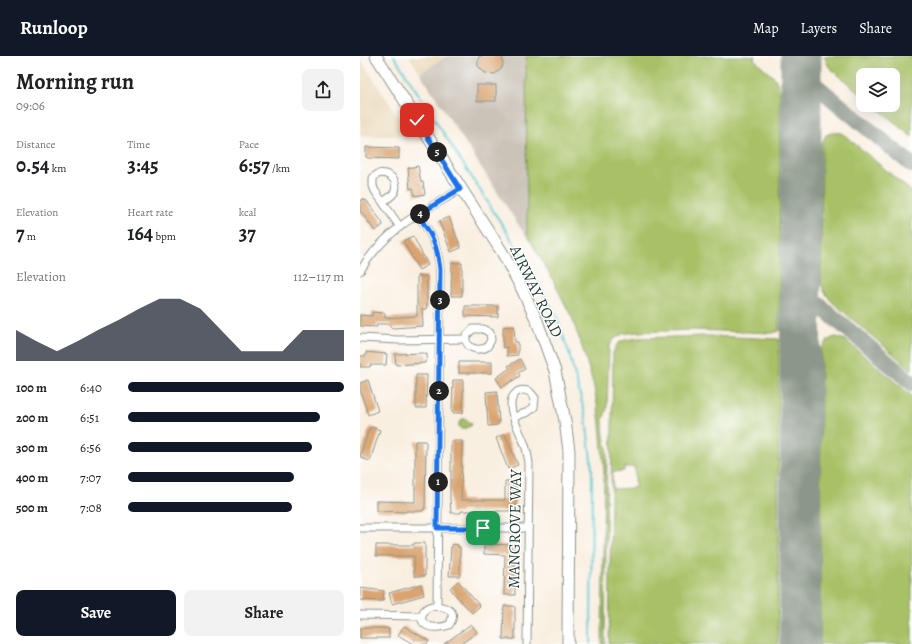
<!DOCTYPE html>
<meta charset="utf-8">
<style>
:root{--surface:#fff;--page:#f2f2f2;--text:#202124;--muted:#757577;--accent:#111827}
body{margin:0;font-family:Alegreya,serif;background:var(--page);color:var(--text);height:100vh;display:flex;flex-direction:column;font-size:15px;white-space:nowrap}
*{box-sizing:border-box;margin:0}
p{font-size:13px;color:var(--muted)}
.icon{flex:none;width:22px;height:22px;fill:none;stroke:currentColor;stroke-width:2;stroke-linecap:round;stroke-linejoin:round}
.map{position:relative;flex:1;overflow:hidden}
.panel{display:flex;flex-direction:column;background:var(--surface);width:360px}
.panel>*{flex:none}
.buttons{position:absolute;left:496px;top:12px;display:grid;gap:8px}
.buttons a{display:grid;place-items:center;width:44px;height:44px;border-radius:8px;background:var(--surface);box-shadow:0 4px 16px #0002;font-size:20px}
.pin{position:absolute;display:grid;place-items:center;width:34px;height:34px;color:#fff;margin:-17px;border-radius:8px;box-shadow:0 2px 6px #0006}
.km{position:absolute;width:20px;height:20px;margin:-10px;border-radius:50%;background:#222;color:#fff;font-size:11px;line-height:20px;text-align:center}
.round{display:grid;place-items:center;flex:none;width:42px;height:42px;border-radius:8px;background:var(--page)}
.headline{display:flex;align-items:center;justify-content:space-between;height:68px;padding:0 16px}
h1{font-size:22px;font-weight:700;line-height:30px}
.stats{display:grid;grid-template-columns:repeat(3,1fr);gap:6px;height:68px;padding:4px 16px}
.stats div{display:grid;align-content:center}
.stats b{font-size:20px;font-weight:700}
.stats small{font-size:11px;font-weight:400}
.stats p{font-size:11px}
.chart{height:112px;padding:8px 16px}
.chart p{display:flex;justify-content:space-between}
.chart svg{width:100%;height:72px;margin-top:4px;fill:var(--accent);opacity:.7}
.button{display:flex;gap:8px;margin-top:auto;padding:8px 16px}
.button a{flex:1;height:46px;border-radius:8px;background:var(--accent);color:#fff;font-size:16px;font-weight:700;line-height:46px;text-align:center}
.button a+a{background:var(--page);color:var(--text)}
ul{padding:0 16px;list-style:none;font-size:13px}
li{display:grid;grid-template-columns:64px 48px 1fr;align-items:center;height:30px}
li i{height:10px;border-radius:5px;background:var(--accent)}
header{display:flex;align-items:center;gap:24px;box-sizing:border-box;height:56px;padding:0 20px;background:var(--accent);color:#fff}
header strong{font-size:19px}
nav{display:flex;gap:22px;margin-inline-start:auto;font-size:14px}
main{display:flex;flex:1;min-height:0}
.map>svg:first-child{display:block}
</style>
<header>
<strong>Runloop</strong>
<nav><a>Map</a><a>Layers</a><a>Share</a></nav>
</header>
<main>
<section class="panel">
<div class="headline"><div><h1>Morning run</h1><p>09:06</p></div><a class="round"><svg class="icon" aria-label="share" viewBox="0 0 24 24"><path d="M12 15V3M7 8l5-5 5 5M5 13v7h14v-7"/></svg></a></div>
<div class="stats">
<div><p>Distance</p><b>0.54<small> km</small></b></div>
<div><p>Time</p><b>3:45</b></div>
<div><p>Pace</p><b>6:57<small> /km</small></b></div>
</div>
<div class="stats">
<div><p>Elevation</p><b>7<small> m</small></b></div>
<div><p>Heart rate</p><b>164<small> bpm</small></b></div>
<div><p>kcal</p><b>37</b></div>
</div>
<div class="chart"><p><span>Elevation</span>112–117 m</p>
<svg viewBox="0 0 160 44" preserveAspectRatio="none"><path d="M0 44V25L10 32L20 38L30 32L40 25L50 19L60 12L70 6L80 6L90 12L100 25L110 38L120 38L130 38L140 25L150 25L160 25V44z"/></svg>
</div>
<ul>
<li><b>100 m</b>6:40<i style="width:100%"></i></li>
<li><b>200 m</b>6:51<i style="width:89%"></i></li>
<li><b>300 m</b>6:56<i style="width:85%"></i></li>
<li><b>400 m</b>7:07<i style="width:77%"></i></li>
<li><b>500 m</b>7:08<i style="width:76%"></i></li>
</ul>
<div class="button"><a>Save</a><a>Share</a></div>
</section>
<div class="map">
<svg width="552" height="588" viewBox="0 0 552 588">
<rect width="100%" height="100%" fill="#fff"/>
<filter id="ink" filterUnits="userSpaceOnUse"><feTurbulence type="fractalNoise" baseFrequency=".025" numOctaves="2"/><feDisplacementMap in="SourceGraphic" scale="8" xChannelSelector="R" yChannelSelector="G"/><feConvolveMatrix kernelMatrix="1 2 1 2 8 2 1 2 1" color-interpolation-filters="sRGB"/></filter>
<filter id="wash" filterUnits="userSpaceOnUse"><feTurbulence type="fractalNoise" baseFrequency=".012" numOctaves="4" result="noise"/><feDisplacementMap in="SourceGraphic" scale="16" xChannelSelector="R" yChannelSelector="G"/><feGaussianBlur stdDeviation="0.9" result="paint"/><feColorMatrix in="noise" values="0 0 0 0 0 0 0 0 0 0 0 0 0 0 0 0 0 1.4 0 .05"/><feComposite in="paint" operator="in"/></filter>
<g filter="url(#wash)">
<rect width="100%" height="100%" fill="#f9efe1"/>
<g fill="#ead9ba">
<path d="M49 0H87L60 17Z"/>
<path d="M0 2 50 80H0Z"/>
</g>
<path fill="#cac3b8" d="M87 0H166L167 179H165L60 17Z"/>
<g fill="#a8c166" stroke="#647f4d" fill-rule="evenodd">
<path d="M166 0H395L394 3 415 22 420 34 419 275 412 277 334 274 276 276 262 278 254 283 249 291 247 352 243 364 244 381 247 392 245 588H242L244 413 239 358 233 327 225 300 212 262 192 222 167 179Z"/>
<path d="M464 0H552V81L514 49H533V19H503V40L469 11Z"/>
<path d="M474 76 482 77 552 136V314L471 245 464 235 461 226 462 87 466 79Z"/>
<path d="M349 280 419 283 418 588H249L253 297 256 290 261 285 276 282ZM264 411H275V432L253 433 252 416 264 415Z"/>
<path d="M476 281 485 284 552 340V588H460L461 295C465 287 467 283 476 281Z"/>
<path d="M102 363H105L108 366 112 367V369L104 373H101L99 371V366Z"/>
</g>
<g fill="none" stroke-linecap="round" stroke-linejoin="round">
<path stroke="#5bc7d3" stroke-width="2" d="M34 0 166 206 196 259 209 297 226 362 232 413 231 588"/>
<g stroke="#8c968a" stroke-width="16">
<path d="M441 17 552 109"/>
<path d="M441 234 552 327"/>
</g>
<path stroke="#8c968a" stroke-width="41" d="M440 588 441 0"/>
</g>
<g id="blocks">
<g fill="#d9a471">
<path d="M119 0H142L143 7 142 12 135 18 125 17 118 10V5Z"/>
<rect x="117" y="29" width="19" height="16"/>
<path d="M6 91 39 92V103L8 102 6 101Z"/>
<path d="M58 110 61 126H63L65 138 55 140 53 132 50 133 48 112Z"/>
<path d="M3 142 5 145 6 144 22 166 23 169 15 175 0 155V145Z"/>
<path d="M89 161 101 192 91 196 79 165Z"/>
<path d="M53 180 68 209 59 214 43 185Z"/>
<path d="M92 207H102V240H91Z"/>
<path d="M57 220H66L67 222V251H66V253H62L63 270 33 272 30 271V268H17V271L0 270V259L12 260V256L25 257V262L57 260Z"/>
<path d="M105 250H138V261L105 260Z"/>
<path d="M154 270 155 286H158V299L147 300V291L143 292V271Z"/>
<path d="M6 296 27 298 26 309H10V311H0V300H6Z"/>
<path d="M63 297 67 298V304L65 305V307L36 309 35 298Z"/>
<path d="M160 303 165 313 158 317 160 320 142 331 136 322 150 312 148 310Z"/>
<rect x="99" y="306" width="33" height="11"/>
<path d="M56 319H67L66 352H56Z"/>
<path d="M8 324 18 355 8 359 0 334V327Z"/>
<path d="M93 324H103V357H93L92 354Z"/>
<path d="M137 335 139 366 137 369 128 370 126 336Z"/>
<path d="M11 371 20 374 10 405 1 402V400H0L9 373H10Z"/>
<path d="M145 378 158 409 148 413 136 382Z"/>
<path d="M55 385H65L66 387 65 453H63V455H46V456L16 455V445L55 446Z"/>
<path d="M91 385H102L101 444H145V425H156V451L154 455H101V457H91L90 443V427L91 424Z"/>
<path d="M54 487H65V520H54V500H16V489H54Z"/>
<path d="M92 488 98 489V491H100V520H89L91 491H92Z"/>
<path d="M124 488 153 489V491H155V539H144L145 499 124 498Z"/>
<path d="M98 525 120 550 112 557 92 535V534L90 532Z"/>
<path d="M61 528 64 539 32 548 29 537Z"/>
<path d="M0 532 24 535 23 545 0 544Z"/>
<path d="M144 550H154L155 552V583H143Z"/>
<path d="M111 568 117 576 101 588H84Z"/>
<path d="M44 570 69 585 67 588H53L38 579Z"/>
<path d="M0 572H27V573H29V582H0Z"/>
</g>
</g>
</g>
<g filter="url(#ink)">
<use href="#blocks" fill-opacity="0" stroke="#8c968a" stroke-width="1"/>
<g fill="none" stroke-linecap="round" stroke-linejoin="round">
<g stroke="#8c968a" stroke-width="9">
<g id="minor">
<path d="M23 146C27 143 33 140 35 135 40 122 22 111 13 122V130L15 135 40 171"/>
<path d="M58 159C72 179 77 188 80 213L77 550"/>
<path d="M0 215C11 197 25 182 42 169 60 155 82 146 100 133"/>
<path d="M113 273H123L130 277 131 284 127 291C118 296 104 292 106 280Z"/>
<path d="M0 282 38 284 105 283"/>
<path d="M154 361 168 356 174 351 175 342 170 336C166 334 160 333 156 337 142 348 161 376 165 389 167 395 168 401 169 407L167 588"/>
<path d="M0 472H168"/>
<path d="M72 550C85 550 99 554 89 569 83 571 72 573 66 569 57 563 63 552 72 550Z"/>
<path d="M0 559 62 560"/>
</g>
</g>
<g stroke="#8c968a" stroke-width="13">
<path id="primary" d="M16 0 142 196 161 231 177 265 195 315 205 365 209 395 208 588"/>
</g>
<use href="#minor" stroke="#fff" stroke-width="7"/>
<use href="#primary" stroke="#fff" stroke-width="11"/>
</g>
</g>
<g fill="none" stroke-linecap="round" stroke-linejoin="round" filter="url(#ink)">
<g stroke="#fff" stroke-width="8">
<path id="route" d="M57 64 100 133 58 159C72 179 77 188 80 213L77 472H123"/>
</g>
<use href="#route" stroke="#1a73e8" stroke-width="5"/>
</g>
<g text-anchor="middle" stroke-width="3" stroke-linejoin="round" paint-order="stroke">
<g font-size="16" fill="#1f3d34" stroke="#fff">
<text transform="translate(177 235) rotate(64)" y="6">AIRWAY ROAD</text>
<text transform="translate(154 473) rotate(-89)" y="6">MANGROVE WAY</text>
</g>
</g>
</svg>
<div class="buttons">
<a><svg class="icon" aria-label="layers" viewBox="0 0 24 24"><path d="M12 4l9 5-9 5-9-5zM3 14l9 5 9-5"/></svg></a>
</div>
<div class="pin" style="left:123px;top:472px;background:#1e9e55"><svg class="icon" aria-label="arrive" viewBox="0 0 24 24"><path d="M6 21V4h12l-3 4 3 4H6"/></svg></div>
<div class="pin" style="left:57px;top:64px;background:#d93025"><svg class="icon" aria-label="check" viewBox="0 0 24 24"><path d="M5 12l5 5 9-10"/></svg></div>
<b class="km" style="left:78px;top:426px">1</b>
<b class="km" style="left:79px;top:335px">2</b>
<b class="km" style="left:80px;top:244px">3</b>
<b class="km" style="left:60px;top:158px">4</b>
<b class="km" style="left:77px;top:96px">5</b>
</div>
</main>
